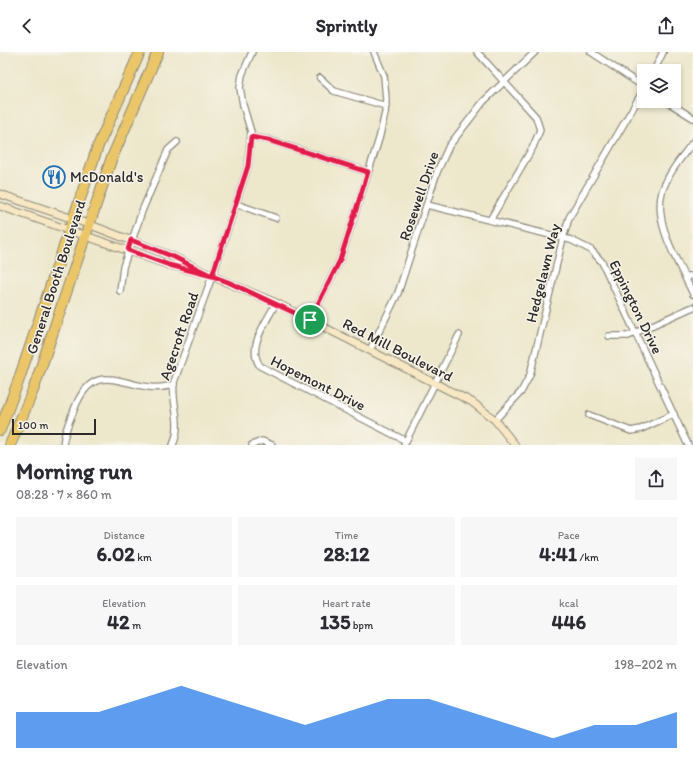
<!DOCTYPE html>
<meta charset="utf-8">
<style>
:root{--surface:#fff;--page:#f7f7f7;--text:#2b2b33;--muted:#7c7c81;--accent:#1a73e8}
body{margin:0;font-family:Itim,sans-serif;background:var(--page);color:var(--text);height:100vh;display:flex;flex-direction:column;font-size:15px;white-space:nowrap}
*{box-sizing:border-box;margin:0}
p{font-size:13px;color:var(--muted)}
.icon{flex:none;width:22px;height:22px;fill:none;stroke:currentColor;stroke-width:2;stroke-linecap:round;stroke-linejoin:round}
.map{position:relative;height:393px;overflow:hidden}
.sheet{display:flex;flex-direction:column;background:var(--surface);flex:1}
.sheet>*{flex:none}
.tools{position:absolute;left:637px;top:12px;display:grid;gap:8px}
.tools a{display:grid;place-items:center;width:44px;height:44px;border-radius:0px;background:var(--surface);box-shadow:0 2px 6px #0003;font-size:20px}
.scale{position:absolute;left:12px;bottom:10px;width:84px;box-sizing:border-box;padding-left:4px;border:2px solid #2b2b2b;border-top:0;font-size:11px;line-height:14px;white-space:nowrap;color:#2b2b2b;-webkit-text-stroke:3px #f7f3e8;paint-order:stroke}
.pin{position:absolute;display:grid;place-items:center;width:34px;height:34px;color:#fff;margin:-17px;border:2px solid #fff;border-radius:50%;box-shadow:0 1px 4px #0007}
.round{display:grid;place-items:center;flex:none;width:42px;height:42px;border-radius:0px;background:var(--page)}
.overview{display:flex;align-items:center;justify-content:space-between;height:68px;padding:0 16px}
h1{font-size:22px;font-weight:700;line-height:30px}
.stats{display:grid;grid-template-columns:repeat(3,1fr);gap:6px;height:68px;padding:4px 16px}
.stats div{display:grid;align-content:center;border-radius:0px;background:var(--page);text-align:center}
.stats b{font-size:20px;font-weight:700}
.stats small{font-size:11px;font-weight:400}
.stats p{font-size:11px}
.chart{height:112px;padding:8px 16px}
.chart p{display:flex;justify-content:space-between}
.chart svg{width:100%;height:72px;margin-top:4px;fill:var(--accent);opacity:.7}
header{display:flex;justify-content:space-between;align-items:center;height:52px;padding:0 16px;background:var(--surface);font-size:18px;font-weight:700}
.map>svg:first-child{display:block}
</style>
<header><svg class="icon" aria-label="back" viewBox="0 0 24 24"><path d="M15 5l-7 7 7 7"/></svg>Sprintly<svg class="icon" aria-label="share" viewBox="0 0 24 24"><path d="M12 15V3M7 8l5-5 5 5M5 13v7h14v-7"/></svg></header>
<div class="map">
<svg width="693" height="393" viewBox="0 0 693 393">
<rect width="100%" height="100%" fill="#f7f3e8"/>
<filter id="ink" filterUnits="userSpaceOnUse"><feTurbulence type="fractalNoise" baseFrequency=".025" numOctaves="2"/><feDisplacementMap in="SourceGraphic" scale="8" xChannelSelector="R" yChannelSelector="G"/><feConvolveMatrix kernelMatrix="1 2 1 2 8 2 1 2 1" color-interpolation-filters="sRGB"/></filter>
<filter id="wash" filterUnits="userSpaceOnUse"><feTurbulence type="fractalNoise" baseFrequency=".012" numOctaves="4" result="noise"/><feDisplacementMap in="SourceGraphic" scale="16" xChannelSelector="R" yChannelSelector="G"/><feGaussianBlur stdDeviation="0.9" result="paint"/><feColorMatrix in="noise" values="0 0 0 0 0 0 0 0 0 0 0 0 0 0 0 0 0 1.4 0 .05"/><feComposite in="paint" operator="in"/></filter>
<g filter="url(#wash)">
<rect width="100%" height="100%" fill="#ede7cb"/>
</g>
<g filter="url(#ink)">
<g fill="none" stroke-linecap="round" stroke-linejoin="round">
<g stroke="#8c897b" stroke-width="8">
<g id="street">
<path d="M477 0 536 65 540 78 533 95 490 168"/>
<path d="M591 0 644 35"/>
<path d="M654 19 663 0"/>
<path d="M320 26 334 39 386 54"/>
<path d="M666 49 693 66"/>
<path d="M251 85 269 88 368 120"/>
<path d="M693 90C682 105 668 121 662 140 653 172 680 213 693 242"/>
<path d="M236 152 276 166"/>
<path d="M427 153 571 188 591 198 602 210 688 393"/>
<path d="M685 224H693"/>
<path d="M120 239 123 215 142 159 168 98 177 90"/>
<path d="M276 251C267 269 246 295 260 314L406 389"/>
<path d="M310 268 340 208 379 87 385 61 386 47 384 24 374 0"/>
<path d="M609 284H628L693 255"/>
<path d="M370 298 398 241 437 120 449 94 483 50 535 0"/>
<path d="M589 363 631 379 641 377 674 362"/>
<path d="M495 368 521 340 530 323 563 186 569 166 644 37"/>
<path d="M63 393C64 381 69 369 74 358 97 296 134 349 174 332"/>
<path d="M173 393C183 369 171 352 174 330L215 216 248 114 251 80 243 53 240 36 242 23 252 0"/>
<path d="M252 393 262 389 272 393"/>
<path d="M404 393 459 283"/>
</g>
</g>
<g stroke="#8c897b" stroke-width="9">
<g id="secondary">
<path d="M0 142 88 172 174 205 212 224 276 251 472 350 495 368 515 393"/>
<path d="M0 154 169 213 201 221"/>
</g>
</g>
<g stroke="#8c897b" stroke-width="12">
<g id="highway">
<path d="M0 378 18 330 98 94 140 0"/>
<path d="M10 393 34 336 111 108 158 0"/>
</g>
</g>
<use href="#street" stroke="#fff" stroke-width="5.5"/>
<use href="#secondary" stroke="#f7e8c3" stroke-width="7"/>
<use href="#highway" stroke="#ebc669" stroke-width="10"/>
</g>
</g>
<g fill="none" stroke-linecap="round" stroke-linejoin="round" filter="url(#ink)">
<g stroke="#fff" stroke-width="8">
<path id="route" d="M310 268 228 230 212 224 169 213 128 198 131 188 174 205 212 224 248 114 251 85 268 88 368 120 340 208 310 268"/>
</g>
<use href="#route" stroke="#e11d48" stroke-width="5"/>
</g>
<defs>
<g id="restaurant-ring" transform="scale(1.15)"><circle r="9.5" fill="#f7f3e8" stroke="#1f6fb2" stroke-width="1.5"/><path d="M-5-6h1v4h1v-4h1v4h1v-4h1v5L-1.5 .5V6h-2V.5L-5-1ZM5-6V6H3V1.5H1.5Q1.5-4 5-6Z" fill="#1f6fb2"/></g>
</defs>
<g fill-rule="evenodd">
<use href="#restaurant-ring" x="54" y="125"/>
</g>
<g text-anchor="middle" stroke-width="3" stroke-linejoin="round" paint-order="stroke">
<g font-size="15" fill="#2b2b2b" stroke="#f7f3e8" text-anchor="start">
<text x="70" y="130">McDonald's</text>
</g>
<g font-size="15" fill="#2b2b2b" stroke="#f7f3e8">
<text transform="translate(419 144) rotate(-71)" y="5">Rosewell Drive</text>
<text transform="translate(543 221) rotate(-76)" y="5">Hedgelawn Way</text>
<text transform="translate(56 225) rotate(-72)" y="5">General Booth Boulevard</text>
<text transform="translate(636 255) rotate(64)" y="5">Eppington Drive</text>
<text transform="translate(179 284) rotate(-71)" y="5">Agecroft Road</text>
<text transform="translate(398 298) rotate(27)" y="5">Red Mill Boulevard</text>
<text transform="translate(318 331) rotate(27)" y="5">Hopemont Drive</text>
</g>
</g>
</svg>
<div class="tools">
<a><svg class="icon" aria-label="layers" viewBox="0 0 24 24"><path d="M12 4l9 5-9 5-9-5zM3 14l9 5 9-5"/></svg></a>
</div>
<div class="scale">100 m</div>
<div class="pin" style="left:310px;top:268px;background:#1e9e55"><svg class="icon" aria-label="arrive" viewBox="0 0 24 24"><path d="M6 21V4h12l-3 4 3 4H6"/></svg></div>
</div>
<section class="sheet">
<div class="overview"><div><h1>Morning run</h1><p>08:28 · 7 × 860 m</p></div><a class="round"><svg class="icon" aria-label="share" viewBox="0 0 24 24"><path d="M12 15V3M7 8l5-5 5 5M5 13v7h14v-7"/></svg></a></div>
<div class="stats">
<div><p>Distance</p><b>6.02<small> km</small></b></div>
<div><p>Time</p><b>28:12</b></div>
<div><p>Pace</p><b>4:41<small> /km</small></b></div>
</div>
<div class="stats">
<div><p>Elevation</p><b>42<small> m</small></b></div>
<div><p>Heart rate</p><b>135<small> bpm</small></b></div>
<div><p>kcal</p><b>446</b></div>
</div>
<div class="chart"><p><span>Elevation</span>198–202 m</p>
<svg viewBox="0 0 160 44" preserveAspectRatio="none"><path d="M0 44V22L10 22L20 22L30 14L40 6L50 14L60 22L70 30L80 22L90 14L100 14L110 22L120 30L130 38L140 30L150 30L160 22V44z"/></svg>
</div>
</section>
